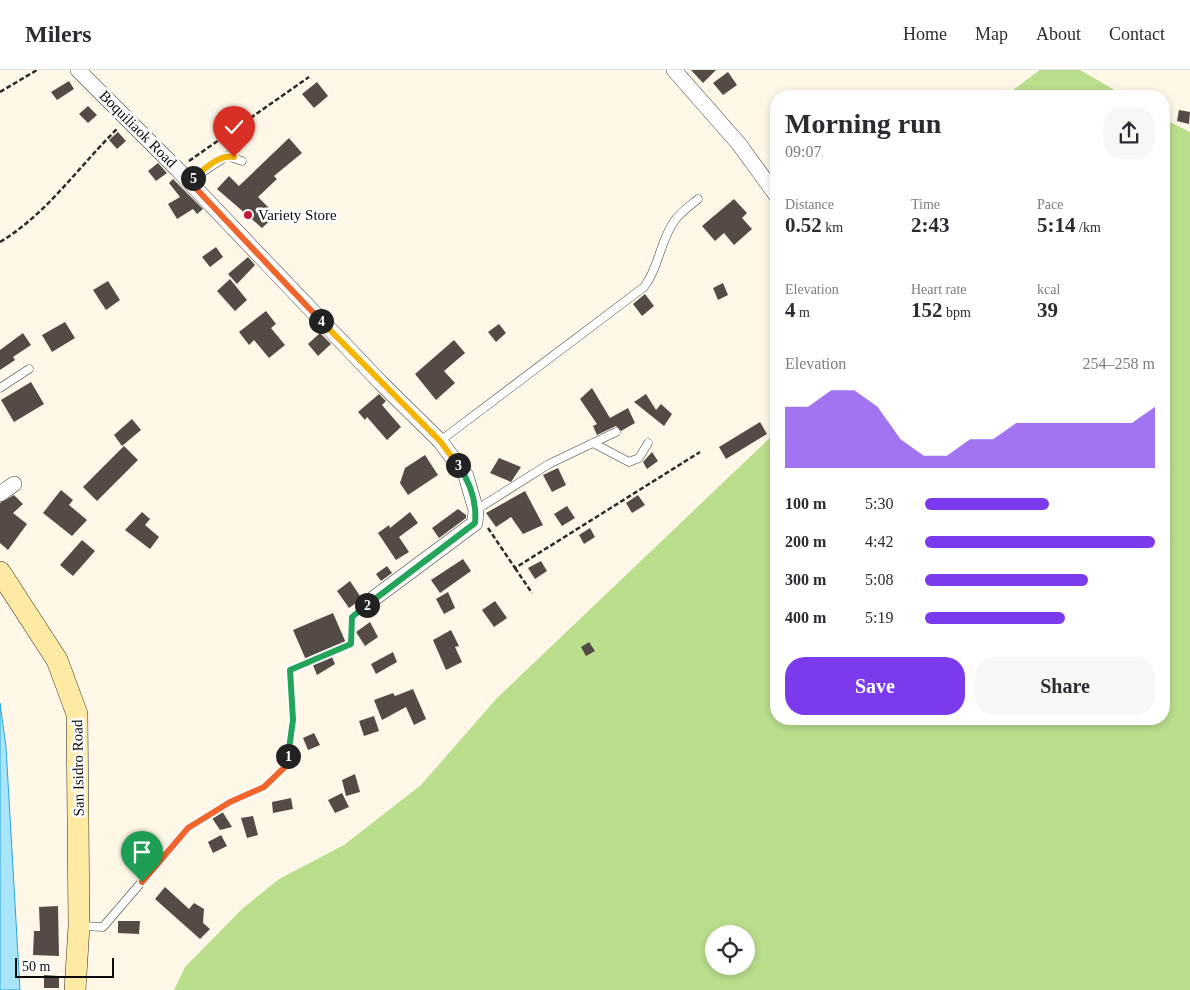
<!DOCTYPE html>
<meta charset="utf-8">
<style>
:root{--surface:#fff;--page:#f7f7f7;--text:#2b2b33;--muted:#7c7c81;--line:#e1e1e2;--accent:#7c3aed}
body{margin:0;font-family:"Times New Roman",serif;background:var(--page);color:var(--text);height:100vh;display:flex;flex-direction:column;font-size:19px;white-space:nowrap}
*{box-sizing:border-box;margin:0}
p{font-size:16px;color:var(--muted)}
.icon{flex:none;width:28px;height:28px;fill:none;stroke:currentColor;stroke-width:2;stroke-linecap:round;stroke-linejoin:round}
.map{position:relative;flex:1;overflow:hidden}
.side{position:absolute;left:770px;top:20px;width:400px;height:635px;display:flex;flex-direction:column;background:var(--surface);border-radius:20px;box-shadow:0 2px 8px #0003}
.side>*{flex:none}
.buttons{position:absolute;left:705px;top:855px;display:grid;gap:10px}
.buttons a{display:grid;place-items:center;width:50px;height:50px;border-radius:50%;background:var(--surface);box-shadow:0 2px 8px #0003;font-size:25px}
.scale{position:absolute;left:15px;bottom:12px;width:99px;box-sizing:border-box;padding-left:5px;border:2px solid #0a0a0a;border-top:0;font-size:14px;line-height:18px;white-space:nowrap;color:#0a0a0a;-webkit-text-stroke:4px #fff;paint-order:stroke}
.pin{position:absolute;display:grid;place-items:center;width:42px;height:42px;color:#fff;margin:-51px -21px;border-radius:50% 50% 50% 0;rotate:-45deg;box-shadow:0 0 5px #0007}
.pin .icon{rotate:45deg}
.km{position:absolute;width:25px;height:25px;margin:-12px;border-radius:50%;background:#222;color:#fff;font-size:14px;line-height:25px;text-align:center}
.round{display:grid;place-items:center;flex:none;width:52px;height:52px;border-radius:20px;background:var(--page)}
.summary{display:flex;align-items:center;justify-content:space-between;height:85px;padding:0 15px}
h1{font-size:28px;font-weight:700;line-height:38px}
.figures{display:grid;grid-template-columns:repeat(3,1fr);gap:8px;height:85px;padding:5px 15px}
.figures div{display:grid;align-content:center}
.figures b{font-size:21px;font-weight:700}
.figures small{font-size:14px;font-weight:400}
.figures p{font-size:14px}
.chart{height:140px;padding:10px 15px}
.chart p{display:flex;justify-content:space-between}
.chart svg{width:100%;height:90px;margin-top:5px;fill:var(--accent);opacity:.7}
.button{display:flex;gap:10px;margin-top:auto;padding:10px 15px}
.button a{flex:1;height:58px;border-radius:20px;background:var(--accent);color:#fff;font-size:20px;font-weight:700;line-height:58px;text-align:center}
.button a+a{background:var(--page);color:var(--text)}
ul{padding:0 15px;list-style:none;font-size:16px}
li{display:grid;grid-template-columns:80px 60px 1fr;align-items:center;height:38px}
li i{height:12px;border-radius:6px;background:var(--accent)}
header{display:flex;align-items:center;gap:30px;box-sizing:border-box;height:70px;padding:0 25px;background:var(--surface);border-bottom:1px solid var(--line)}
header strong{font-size:24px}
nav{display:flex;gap:28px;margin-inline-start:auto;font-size:18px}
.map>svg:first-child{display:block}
</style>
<header>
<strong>Milers</strong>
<nav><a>Home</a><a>Map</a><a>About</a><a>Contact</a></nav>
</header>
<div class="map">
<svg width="1190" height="920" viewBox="0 0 1190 920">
<rect width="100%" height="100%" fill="#fff8e8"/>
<g fill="#bbde8d" fill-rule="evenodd">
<path d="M1040 0H1080L1125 26H1005Z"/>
<path d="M1164 49 1190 62V920H174L185 897 242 839 279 809 344 775 421 715 497 628 776 362V649H1164ZM714 864H746V896H714Z"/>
</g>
<path fill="#a8e5fb" stroke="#29a6d7" d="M0 633 6 677 20 920H0Z"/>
<g fill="#544a46">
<path d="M691 0H716L703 13Z"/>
<path d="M728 2 737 15 723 25 713 13Z"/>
<path d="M69 11 74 19 57 30 51 22Z"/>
<path d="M317 12 328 26 314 38 302 24Z"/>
<path d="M88 36 97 45 88 53 79 44Z"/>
<path d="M1179 40 1190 42 1189 54 1177 51Z"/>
<path d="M118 62 126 71 117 79 109 70Z"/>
<path d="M289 68 302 83 274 106 277 109 258 127 276 145 262 158 217 119 229 106 239 116Z"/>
<path d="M158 93 167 103 156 111 148 101Z"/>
<path d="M173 109 203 139 197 144 193 139 177 149 168 134 180 127 169 113Z"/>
<path d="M734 129 747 143 742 148 752 159 734 175 724 163 715 171 702 156Z"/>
<path d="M216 177 223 187 210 197 202 187Z"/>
<path d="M248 187 255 195 237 214 228 204Z"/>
<path d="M230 209 247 230 235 241 217 221Z"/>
<path d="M108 211 120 230 106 240 93 220Z"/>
<path d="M723 213 728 225 718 230 713 218Z"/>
<path d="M645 224 654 236 642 246 633 234Z"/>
<path d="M266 241 276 254 271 258 285 275 269 288 254 270 249 275 239 262Z"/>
<path d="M65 252 75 268 52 282 42 265Z"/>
<path d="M499 254 506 263 496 272 488 262Z"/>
<path d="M23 263 31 275 13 287 15 290 0 300V280Z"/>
<path d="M320 263 331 274 318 286 308 274Z"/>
<path d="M454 270 465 283 444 301 455 313 436 330 415 304Z"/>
<path d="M31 312 44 334 14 352 1 330Z"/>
<path d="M592 318 610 348 628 338 635 353 621 361 616 356 597 365 593 356 597 354 580 329Z"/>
<path d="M379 324 386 331 382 335 401 357 387 370 367 347 365 350 358 342Z"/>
<path d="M646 324 656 340 661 334 672 344 664 356 634 332Z"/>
<path d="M132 349 141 360 122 376 114 365Z"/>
<path d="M760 352 767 364 726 389 719 377Z"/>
<path d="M124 376 138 390 97 431 83 417Z"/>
<path d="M652 382 658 391 647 399 643 392Z"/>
<path d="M425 385 438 405 408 425 400 413 405 398Z"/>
<path d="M499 388 521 397 511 412 490 403Z"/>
<path d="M558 398 566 415 552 422 543 405Z"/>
<path d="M61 420 73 430 69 435 87 450 72 466 43 443Z"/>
<path d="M525 421 543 455 523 464 511 447 496 457 486 443Z"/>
<path d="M14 425 23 434 13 443 27 454 8 480 0 473V433Z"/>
<path d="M638 425 645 435 632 443 626 433Z"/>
<path d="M567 436 575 448 562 456 554 444Z"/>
<path d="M458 439 466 445V448L439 468 432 458Z"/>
<path d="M142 442 150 449 145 455 159 467 150 479 125 460Z"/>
<path d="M410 442 418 453 399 467 409 482 396 490 378 463 389 455 390 458Z"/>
<path d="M590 458 595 467 584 474 579 465Z"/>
<path d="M82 470 95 481 73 506 60 495Z"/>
<path d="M463 489 471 501 440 523 431 510Z"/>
<path d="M541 491 547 501 535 509 528 498Z"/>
<path d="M387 496 392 503 381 511 376 504Z"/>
<path d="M350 511 362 529 349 538 337 521Z"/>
<path d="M448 522 455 538 444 544 436 529Z"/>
<path d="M495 531 507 548 494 557 482 540Z"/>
<path d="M333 543 346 573 329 580 335 594 317 605 310 588 306 590 293 560Z"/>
<path d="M370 552 378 567 365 576 356 562Z"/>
<path d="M451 560 459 576 455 577 462 592 446 600 433 570Z"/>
<path d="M589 572 595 581 586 586 581 577Z"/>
<path d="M393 582 397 592 376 604 371 594Z"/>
<path d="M413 619 426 649 414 655 406 637 382 650 374 630 393 623 395 626Z"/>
<path d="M374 646 379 661 364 666 359 651Z"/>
<path d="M314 663 320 675 308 680 303 668Z"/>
<path d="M355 704 360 722 346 726 342 710Z"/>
<path d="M342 723 349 737 335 743 328 730Z"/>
<path d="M291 728 293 739 273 743 272 732Z"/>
<path d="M222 741 232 757 220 760 212 748Z"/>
<path d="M253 746 258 765 247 768 241 748Z"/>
<path d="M221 765 227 776 213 783 208 772Z"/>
<path d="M165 817 189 839 194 833 204 839 203 853 210 859 200 869 155 829Z"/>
<path d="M58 836 59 886 33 885 34 861H40L39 837Z"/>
<path d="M118 851H140L139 864 118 863Z"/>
<path d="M44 905 59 906V918H44Z"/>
</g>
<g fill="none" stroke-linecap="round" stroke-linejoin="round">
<g stroke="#3d3d3d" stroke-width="9">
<g id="lane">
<path d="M189 111 227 86 242 91"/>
<path d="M0 318 29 299"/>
<path d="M440 371 644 217C659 198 660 170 675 150 681 142 691 135 698 129"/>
<path d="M593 373 629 392 639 388 648 373"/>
<path d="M476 440 549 394 616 362"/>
<path d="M81 856 103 857 188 758"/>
</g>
</g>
<g stroke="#3d3d3d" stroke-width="16">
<g id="street">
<path d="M78 0 177 99 381 313 440 371 466 406 476 440 475 453 373 529"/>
<path d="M674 0 739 74 776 125"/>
<path d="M0 424 14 414"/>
</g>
</g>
<g stroke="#2c2c2c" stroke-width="22">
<path id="secondary" d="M0 502 57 590 77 644 79 856 75 920"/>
</g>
<g stroke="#2c2c2c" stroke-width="2.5" stroke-dasharray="5 2.5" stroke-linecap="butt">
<path d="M0 22 37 0"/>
<path d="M189 91 309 7"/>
<path d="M0 172C47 144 79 96 118 58"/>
<path d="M488 458 515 498 700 382"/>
<path d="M515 498 532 523"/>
<path d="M196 753 230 732 264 717 286 696 293 650 290 600 351 574 353 547 364 537"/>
</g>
<use href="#lane" stroke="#fff" stroke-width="8"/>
<use href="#street" stroke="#fff" stroke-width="15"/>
<use href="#secondary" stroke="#ffeaa3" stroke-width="21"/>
</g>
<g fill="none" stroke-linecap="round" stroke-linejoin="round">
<g stroke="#fff" stroke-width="10">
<path id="split-1" d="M142 812 188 758 230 732 264 717 286 696 288 686"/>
</g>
<g stroke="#fff" stroke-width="10">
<path id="split-2" d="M288 686 293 650 290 600 351 574 352 547 367 535"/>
</g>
<g stroke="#fff" stroke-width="10">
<path id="split-3" d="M367 535 475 453C477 432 470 412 458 395"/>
</g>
<g stroke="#fff" stroke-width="10">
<path id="split-4" d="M321 251 440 371 458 395"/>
</g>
<g stroke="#fff" stroke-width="10">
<path id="split-5" d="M193 108 189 111 321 251"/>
</g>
<g stroke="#fff" stroke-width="10">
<path id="split-6" d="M193 108C205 99 219 84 234 87"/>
</g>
<use href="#split-1" stroke="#f0652b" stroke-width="6"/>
<use href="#split-2" stroke="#22a559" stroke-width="6"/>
<use href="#split-3" stroke="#22a559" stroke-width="6"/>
<use href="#split-4" stroke="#f5b400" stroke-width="6"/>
<use href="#split-5" stroke="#f0652b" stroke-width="6"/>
<use href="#split-6" stroke="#f5b400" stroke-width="6"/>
</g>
<circle fill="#c31935" stroke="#fff" stroke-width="2" cx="248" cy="145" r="5"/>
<g text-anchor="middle" stroke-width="5" stroke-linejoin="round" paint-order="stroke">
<g font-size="15" fill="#0a0a0a" stroke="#fff">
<text transform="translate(138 59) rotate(45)" y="5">Boquiliaok Road</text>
<text transform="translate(78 698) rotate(-91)" y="5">San Isidro Road</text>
</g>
<g font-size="15" fill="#0a0a0a" stroke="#fff" text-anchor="start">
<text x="258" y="150">Variety Store</text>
</g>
</g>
</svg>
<div class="buttons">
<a><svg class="icon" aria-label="locate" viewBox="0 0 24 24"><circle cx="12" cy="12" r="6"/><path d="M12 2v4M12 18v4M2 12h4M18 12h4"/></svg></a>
</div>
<div class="scale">50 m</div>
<div class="pin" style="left:142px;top:812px;background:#1e9e55"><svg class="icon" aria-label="arrive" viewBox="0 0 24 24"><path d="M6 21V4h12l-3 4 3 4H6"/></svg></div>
<div class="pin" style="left:234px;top:87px;background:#d93025"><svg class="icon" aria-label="check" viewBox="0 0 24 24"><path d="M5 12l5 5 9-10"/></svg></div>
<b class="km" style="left:288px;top:686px">1</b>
<b class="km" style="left:367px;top:535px">2</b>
<b class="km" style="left:458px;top:395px">3</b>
<b class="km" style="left:321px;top:251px">4</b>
<b class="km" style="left:193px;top:108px">5</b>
<section class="side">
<div class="summary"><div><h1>Morning run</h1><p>09:07</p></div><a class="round"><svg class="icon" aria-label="share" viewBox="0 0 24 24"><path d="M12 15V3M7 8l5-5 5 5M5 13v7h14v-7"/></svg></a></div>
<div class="figures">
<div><p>Distance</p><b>0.52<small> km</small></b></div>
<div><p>Time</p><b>2:43</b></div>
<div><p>Pace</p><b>5:14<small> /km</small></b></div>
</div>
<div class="figures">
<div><p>Elevation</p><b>4<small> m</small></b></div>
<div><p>Heart rate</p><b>152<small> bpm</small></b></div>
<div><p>kcal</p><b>39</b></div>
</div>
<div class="chart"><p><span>Elevation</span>254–258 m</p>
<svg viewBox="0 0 160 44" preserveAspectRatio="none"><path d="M0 44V14L10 14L20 6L30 6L40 14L50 30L60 38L70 38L80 30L90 30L100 22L110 22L120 22L130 22L140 22L150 22L160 14V44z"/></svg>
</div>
<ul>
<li><b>100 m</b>5:30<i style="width:54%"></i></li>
<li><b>200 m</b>4:42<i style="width:100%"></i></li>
<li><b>300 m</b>5:08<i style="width:71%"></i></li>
<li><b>400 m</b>5:19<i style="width:61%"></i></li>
</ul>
<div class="button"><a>Save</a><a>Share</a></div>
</section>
</div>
